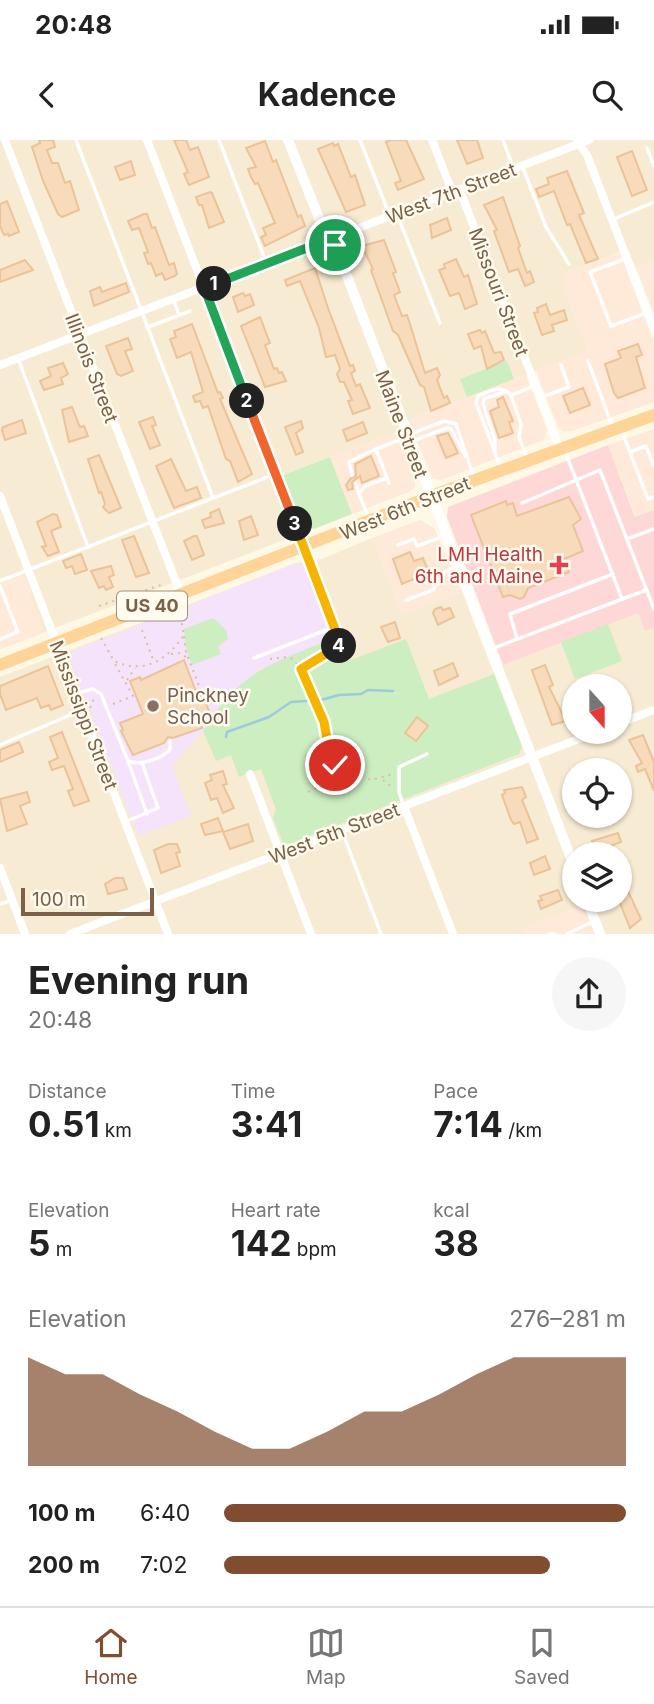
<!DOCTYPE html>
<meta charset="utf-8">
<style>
:root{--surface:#fff;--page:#f6f6f6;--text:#222;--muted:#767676;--line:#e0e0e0;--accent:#814c2f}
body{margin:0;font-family:Inter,sans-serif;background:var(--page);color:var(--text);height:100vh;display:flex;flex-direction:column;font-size:26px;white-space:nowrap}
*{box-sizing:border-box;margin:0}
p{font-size:23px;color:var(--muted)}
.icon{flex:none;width:38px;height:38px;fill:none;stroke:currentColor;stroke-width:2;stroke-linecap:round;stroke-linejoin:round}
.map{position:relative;height:794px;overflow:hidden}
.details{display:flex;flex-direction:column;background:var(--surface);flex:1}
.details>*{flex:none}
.needle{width:46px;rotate:159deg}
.controls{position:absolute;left:562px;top:534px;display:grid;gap:14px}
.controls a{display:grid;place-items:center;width:70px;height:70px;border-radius:50%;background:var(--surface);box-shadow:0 2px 5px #0004;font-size:35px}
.scale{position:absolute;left:21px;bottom:18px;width:133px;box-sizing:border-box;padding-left:7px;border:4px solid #7b6147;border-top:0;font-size:19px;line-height:24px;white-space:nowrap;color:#7b6147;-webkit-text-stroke:5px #fffbee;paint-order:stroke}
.pin{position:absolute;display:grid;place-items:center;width:60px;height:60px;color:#fff;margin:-30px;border:4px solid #fff;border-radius:50%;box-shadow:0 2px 7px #0007}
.km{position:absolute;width:35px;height:35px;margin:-18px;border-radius:50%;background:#222;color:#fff;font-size:19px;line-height:35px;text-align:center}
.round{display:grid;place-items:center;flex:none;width:74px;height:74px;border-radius:37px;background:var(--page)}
.overview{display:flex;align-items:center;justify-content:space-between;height:119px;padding:0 28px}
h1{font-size:38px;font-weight:700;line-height:52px}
.figures{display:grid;grid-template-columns:repeat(3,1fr);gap:10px;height:119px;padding:7px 28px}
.figures div{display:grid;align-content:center}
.figures b{font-size:35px;font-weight:700}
.figures small{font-size:19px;font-weight:400}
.figures p{font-size:19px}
.chart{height:196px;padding:14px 28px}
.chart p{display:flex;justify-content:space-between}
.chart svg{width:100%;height:126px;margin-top:7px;fill:var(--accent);opacity:.7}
ul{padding:0 28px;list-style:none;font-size:23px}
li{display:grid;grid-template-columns:112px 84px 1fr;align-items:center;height:52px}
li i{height:18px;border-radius:9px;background:var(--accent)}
.status{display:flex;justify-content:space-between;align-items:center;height:49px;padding:0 35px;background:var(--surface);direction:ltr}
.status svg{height:19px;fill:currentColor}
header{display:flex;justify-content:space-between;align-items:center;height:91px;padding:0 28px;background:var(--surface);font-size:32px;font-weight:700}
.tabs{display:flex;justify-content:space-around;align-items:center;height:98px;border-top:2px solid var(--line);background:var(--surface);font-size:19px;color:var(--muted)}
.tabs a{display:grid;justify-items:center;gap:4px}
.tabs .current{color:var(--accent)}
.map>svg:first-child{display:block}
</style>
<div class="status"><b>20:48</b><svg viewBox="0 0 49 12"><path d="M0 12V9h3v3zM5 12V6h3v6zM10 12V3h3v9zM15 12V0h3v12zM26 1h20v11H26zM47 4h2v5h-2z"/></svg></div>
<header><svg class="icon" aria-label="back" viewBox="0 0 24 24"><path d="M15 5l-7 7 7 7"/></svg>Kadence<svg class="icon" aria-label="search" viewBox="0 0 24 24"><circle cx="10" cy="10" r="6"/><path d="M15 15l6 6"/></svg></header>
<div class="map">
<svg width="654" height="794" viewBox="0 0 654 794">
<rect width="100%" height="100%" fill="#fef8e5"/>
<g fill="#f7ebd3" fill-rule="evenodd">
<path d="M0 0H654V121L636 128 628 109 562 135 566 145 563 146 588 211 408 280 398 291 272 339 292 393 289 398 0 509Z"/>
<path d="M372 398 402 475 462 452 492 529 638 472 645 491 654 488V794H0V537L296 423 322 419ZM574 546H620V592H574ZM574 630H620V676H574ZM574 714H620V760H574Z"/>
</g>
<g fill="#ffe9d9">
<path d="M620 113 654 203V262L572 291H563L558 287 536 231 588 211 563 146 566 144 562 135Z"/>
<path d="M654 121V174L636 128Z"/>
<path d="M526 235 547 290 543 300 441 340 433 339 408 280Z"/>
<path d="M654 289V370L636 377 608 305Z"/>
<path d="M398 291 415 336V347L409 352 352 374 330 317Z"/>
<path d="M420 380 434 388 462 452 402 475 372 398Z"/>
<path d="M24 435 43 490 38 495 0 509V444Z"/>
<path d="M582 765 593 794H524L521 788Z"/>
</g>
<path fill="#f5e2fb" d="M296 423 306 428 333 498 258 530 214 573 203 591 172 626 191 676 138 696 69 517 70 512Z"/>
<path fill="#fdd8d7" d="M608 305 635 377 654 370V488L645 491 638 473 503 525 447 377 448 367Z"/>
<g fill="#cdeec1">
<path d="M507 221 514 239 467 257 460 239Z"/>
<path d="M330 317 352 374 314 389 303 386 283 335Z"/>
<path d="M213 478 226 490 228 499 218 506 221 514 192 525 186 508 184 489Z"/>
<path d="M608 484 622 521 575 539 561 502Z"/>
<path d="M333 498 340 515 344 513 348 521 406 499 429 559 494 534 522 607 519 614 289 704 283 703 273 678 276 669 261 629 239 637 231 615 216 621 203 591C242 529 270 525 333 498Z"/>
</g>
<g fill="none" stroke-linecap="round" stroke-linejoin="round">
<path stroke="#9ccade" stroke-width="2.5" d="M226 597 227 592 269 577 291 562 321 560 339 555 361 554 368 550 393 551"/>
</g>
<g fill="#f7dbba" stroke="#ebc398" stroke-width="2">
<path d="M39 0H53L55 7 47 10 52 23H58L65 43 70 41 79 70 62 77 58 74 43 41 32 7 40 3Z"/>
<path d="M174 0H186L190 10 198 7 209 37 189 45 184 34 188 32Z"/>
<path d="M390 0H406L424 39 398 50 395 43 401 41 386 2Z"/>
<path d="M457 0H477L483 18 467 24Z"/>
<path d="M265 1 273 22 276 20 298 77 301 75 305 86 265 106 261 97 266 95 263 88 275 83 258 43 255 44 251 37 248 29 256 27 246 8Z"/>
<path d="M333 3 334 6 338 4 351 37 355 35 365 65 346 72 318 9Z"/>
<path d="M632 11 647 50 632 56 617 17Z"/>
<path d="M131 21 135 35 120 40 115 27Z"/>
<path d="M567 31 584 73 579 75 598 119 586 123 570 84 567 85 554 51 539 57 536 49 549 44 547 38Z"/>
<path d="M210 52 212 53 224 82 209 88 202 65H199L196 57Z"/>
<path d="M503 57 520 106 518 108 527 133 530 131 534 142 525 146 518 129 509 132 494 91 497 90 484 65Z"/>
<path d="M7 61 19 92 9 96 8 94 4 95 0 86V64Z"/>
<path d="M144 74H147L152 88 155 87 169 125 174 123 177 134 175 136 165 140 162 133 156 136 151 123 148 124 144 113 148 112 139 88 132 90 128 81Z"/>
<path d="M447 78 451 90 432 98 430 85Z"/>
<path d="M384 100 396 132 393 133 400 152 394 155 402 176 407 175 410 184 425 233 437 228 440 235 437 240 444 258 447 256 450 263 431 271 424 247 420 245 398 195 393 191 371 130 373 129 362 106Z"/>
<path d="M456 119 464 137 468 135 477 164 465 169 459 153 450 156 439 130 445 128 444 124Z"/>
<path d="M25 120 33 130 0 142V130Z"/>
<path d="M315 128 328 168 350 226 353 225 355 231 351 233 356 246 360 244 370 268 353 274 348 261 352 260 344 242H340L337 234 340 229 335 215 326 217 319 188 300 141 287 146 285 140Z"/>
<path d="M126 143 129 152 94 166 90 151 100 147 102 152Z"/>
<path d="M243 153 245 156 250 154 254 165 238 172 233 157Z"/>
<path d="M546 164 550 175 564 170 567 180 552 185 554 191 542 195 534 173 538 172 537 168Z"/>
<path d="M260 177 270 203 265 205 274 229 277 228 279 233 282 232 286 241 265 247 241 186Z"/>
<path d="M192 184 218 253 220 252 223 258 220 259 252 334 238 342 230 321 226 319 208 266 203 268 200 261 195 262 193 256 203 252 191 212 177 218 170 199 176 197 174 191Z"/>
<path d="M480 190 482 193 485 191 494 213 501 212 504 220 487 229 481 206 474 209 468 194Z"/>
<path d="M128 198 132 209 125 211 133 231 121 236 117 234 106 206Z"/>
<path d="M638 204 642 215 636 217 645 248 618 258 614 253 605 224 621 218 618 211Z"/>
<path d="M63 223 68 234 61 238 63 244 44 250 40 241 51 236 48 228Z"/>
<path d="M583 248 590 265 570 273 563 256Z"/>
<path d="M503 257 513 281 509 282 513 293 499 298 490 271 499 267 497 260Z"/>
<path d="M72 267 80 287 84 286 88 296 69 302 62 270Z"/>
<path d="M153 277 156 285 152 286 160 305 150 309 139 282Z"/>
<path d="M22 280 26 293 5 300 2 290 3 287Z"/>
<path d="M301 281 303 288 296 293 303 312 296 315 285 287Z"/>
<path d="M363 282 367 293 347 301 343 290Z"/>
<path d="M448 293 458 313 446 318 437 296Z"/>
<path d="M99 315 121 368 109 373 103 367 105 364 101 352 99 353 88 319Z"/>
<path d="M371 316 379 336 362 343 360 336 352 342 353 349 348 350 346 345 350 339 356 336 355 324Z"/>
<path d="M171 319 186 351 197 347 201 358 174 368 156 326Z"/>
<path d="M569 357 581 379 573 385 583 411 564 419 569 432 528 448 524 457 520 459 510 455 503 457 471 375 506 361 507 365 513 363 517 376Z"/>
<path d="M219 369 224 383 205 388 202 380 211 377 210 373Z"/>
<path d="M53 374 57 375 61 387 51 391 59 412 48 416 42 407 46 406 37 382Z"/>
<path d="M251 376 258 395 244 400 239 381Z"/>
<path d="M134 396 149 433 136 437 122 400Z"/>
<path d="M194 396H197L204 415 192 420 184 401Z"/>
<path d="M410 412 414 421 423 418 429 433 402 444 393 419Z"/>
<path d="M81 414 87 430 75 434 72 426 66 428 63 421Z"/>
<path d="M111 426 114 435 109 437 113 447 106 450 104 446 99 448 91 431Z"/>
<path d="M441 467 443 470 450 468 454 477 438 485 433 473 435 469Z"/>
<path d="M395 482 400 498 388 502 381 487Z"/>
<path d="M184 520 198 557 203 555 210 574 198 578 202 588 173 598 168 597 164 603 133 615 121 591 123 590 120 583 143 574 130 541 140 537 141 540Z"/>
<path d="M453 523 458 536 439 545 434 531Z"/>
<path d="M545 525 553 545 549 547 566 581 552 585 532 530Z"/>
<path d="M48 526 63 565 51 570 49 565 41 568 37 558 6 570 0 554V546Z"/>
<path d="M417 577 428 586 416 601 405 593Z"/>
<path d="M62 592 89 661 74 666 68 651 73 649 64 626 52 630 49 622 58 618 50 597Z"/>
<path d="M643 595 654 622V651L645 629 638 632 636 626 642 623 629 600Z"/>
<path d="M19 602 23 612 0 622V610Z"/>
<path d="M223 631 227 644 223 645 234 668 223 673 217 658 211 660 205 643 212 640 210 635Z"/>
<path d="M522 647 526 657 522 660 538 699 527 703 520 682 514 684 511 680 502 655 505 653 504 650Z"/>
<path d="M27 652 30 662 20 666 27 684 7 691 0 659Z"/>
<path d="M218 678 223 691 205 695 201 684Z"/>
<path d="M248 684 253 701 230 709 223 692Z"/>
<path d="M618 693 621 702 610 706 611 709 597 713 592 701Z"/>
<path d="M168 704H177L180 712 176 713 180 726 161 733 154 710Z"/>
<path d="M545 716 550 729 534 735 530 723Z"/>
<path d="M620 732 623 740 626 739 629 745 626 747 641 779 630 788 620 763Z"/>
<path d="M115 738H123L127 749 108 754 105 744Z"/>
<path d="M558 750 562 760 541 769 538 761 542 760 540 756Z"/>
</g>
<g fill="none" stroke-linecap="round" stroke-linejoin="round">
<g stroke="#ddbe9c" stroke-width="2" stroke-dasharray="2 5" stroke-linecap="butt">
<path d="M99 466 161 445 163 441"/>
<path d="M142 490 154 522"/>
<path d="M101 498 114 521C144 535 167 520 184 495L180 474"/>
<path d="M171 514 179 513 188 518"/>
<path d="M270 519 287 517 293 519 301 529 324 582 330 617 335 625 371 640 393 634"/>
<path d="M301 529 334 509"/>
<path d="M127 540 135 528"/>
<path d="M181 559 201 551 186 512 184 496"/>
<path d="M113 564 133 556 114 522"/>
<path d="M90 568 94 559"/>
<path d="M315 616 319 624 334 625"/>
<path d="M383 640 392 647"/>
<path d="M308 652 341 637 344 631"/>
</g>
<g stroke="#fff" stroke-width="3.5">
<path d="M219 0 266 122"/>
<path d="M360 0 389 74"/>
<path d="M503 0 513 27"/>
<path d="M647 8 654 26"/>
<path d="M523 28 546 87 569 124"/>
<path d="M397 74 440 183"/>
<path d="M614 79 654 62"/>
<path d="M625 119 590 132 611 186 646 173"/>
<path d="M174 161 179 175"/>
<path d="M148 187 190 171"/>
<path d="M18 218 88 407"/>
<path d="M588 221 613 288"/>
<path d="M542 257 569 247 561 225"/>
<path d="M621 289 648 359 654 357"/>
<path d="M410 294 445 281 456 284 474 338"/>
<path d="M413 301 447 288 451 289 465 316"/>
<path d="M495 311V300L483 264 484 259 507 251"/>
<path d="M565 311 622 459"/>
<path d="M630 312 646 306 654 326"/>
<path d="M527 318 519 297 521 284 511 255 534 246"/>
<path d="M501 328 476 263 478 256C490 251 500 244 511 255"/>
<path d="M352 335 349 322 376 309"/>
<path d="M389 343 376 309 407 297"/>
<path d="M356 344 359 354"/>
<path d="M213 358 273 335"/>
<path d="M522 363 600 330 654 469"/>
<path d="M368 376 359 354 365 346 387 338"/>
<path d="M627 399 654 389"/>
<path d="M398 405 414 399 417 406 444 396"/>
<path d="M0 441 213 358 76 0"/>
<path d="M0 446 18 492 0 499"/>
<path d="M406 460 433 450 445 432 456 426"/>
<path d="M517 499 510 474 613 434"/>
<path d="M491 509 646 450"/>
<path d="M254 518 334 487"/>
<path d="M78 553 93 549 101 554 128 621C141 626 160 619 170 610V601"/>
<path d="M0 605 82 570"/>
<path d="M128 621 147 674"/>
<path d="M403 664 399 652V627L427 614"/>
<path d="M127 681 158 668 142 623"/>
<path d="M342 691 381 794"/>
<path d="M0 764 10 761"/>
<path d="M549 794H555"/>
<path d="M567 794 594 781"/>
</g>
<g stroke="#fff" stroke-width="8">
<path d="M5 0 181 455"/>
<path d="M147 0 344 511"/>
<path d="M432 0 450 46 462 56 560 309"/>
<path d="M577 1 587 15 654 189"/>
<path d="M0 225 589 0"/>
<path d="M0 356 168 794"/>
<path d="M620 583 654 570"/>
<path d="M250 634 311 794"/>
<path d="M404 666 453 794"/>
<path d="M0 728 25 794"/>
<path d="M70 794 597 592"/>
</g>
<g stroke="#fff" stroke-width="10">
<path d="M288 0 325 93 335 105 574 726"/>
<path d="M587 760 600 794"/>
</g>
<path stroke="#ffd499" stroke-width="12" d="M0 525 442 352 654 275"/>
</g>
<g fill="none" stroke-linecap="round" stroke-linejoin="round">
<g stroke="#fff" stroke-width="14">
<path id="split-1" d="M214 144 330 99 335 105"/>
</g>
<g stroke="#fff" stroke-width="14">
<path id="split-2" d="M214 144 204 147 247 261"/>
</g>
<g stroke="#fff" stroke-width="14">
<path id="split-3" d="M247 261 295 384"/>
</g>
<g stroke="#fff" stroke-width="14">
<path id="split-4" d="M295 384 341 505 339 506"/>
</g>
<g stroke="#fff" stroke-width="14">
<path id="split-5" d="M335 625 330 617 324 582 301 529 339 506"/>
</g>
<use href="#split-1" stroke="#22a559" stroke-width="9"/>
<use href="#split-2" stroke="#22a559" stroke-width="9"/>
<use href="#split-3" stroke="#f0652b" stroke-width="9"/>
<use href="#split-4" stroke="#f5b400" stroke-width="9"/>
<use href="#split-5" stroke="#f5b400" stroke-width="9"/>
</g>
<path fill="#e0444e" stroke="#fffbee" stroke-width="2.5" d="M555.5 414.5h7v7h7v7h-7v7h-7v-7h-7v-7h7z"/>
<circle fill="#8d6e63" stroke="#fffbee" stroke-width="2.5" cx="153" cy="566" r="7"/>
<g text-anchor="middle" stroke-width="5" stroke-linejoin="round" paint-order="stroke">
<rect fill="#fffbee" stroke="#a38f79" stroke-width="2" x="117" y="451.5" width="70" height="29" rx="5"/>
<g font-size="18" font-weight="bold" fill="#7b6147">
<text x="152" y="472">US 40</text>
</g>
<g font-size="19" fill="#7b6147" stroke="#fffbee">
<text transform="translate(451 53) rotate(-21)" y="7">West 7th Street</text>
<text transform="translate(499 152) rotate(69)" y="7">Missouri Street</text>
<text transform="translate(92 228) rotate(69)" y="7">Illinois Street</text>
<text transform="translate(402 284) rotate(69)" y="7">Maine Street</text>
<text transform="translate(405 368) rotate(-22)" y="7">West 6th Street</text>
<text transform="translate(84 575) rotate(69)" y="7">Mississippi Street</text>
<text transform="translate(334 693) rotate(-21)" y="7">West 5th Street</text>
</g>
<g font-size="19" fill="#be3a42" stroke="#fffbee" text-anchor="end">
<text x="543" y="421">LMH Health<tspan x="543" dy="22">6th and Maine</tspan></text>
</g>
<g font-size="19" fill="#785e54" stroke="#fffbee" text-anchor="start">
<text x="167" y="562">Pinckney<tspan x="167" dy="22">School</tspan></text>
</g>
</g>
</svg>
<div class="controls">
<a><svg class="needle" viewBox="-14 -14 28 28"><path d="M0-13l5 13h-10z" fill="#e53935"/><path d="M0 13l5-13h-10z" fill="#767676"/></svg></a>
<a><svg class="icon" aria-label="locate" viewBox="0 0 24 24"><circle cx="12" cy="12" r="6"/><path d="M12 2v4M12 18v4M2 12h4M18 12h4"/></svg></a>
<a><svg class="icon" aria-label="layers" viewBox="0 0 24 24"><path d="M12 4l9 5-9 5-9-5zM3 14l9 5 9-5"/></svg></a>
</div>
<div class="scale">100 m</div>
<div class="pin" style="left:335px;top:105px;background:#1e9e55"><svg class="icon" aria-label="arrive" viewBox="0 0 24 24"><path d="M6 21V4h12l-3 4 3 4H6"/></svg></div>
<div class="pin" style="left:335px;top:625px;background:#d93025"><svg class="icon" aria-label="check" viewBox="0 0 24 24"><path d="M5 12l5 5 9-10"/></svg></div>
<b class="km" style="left:214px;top:144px">1</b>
<b class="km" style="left:247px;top:261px">2</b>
<b class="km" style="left:295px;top:384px">3</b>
<b class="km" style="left:339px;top:506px">4</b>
</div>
<section class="details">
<div class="overview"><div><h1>Evening run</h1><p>20:48</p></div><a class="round"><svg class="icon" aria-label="share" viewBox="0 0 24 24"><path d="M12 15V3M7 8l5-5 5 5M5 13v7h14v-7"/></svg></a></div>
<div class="figures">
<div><p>Distance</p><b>0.51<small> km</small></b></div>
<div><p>Time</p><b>3:41</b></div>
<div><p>Pace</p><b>7:14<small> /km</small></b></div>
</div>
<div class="figures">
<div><p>Elevation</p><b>5<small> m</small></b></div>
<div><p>Heart rate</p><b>142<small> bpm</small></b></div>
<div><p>kcal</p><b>38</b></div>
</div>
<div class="chart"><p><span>Elevation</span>276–281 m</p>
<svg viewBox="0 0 160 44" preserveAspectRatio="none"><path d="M0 44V6L10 12L20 12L30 19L40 25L50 32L60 38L70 38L80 32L90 25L100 25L110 19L120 12L130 6L140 6L150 6L160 6V44z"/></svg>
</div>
<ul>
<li><b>100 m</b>6:40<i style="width:100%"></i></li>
<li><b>200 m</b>7:02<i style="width:81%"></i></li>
</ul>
</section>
<nav class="tabs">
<a class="current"><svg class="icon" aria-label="home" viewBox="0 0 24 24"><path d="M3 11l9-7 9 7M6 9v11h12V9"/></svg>Home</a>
<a><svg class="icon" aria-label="map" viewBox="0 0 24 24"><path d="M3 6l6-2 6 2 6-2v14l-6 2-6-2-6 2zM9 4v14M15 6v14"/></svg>Map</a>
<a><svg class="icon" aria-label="saved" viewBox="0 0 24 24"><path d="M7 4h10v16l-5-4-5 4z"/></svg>Saved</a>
</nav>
